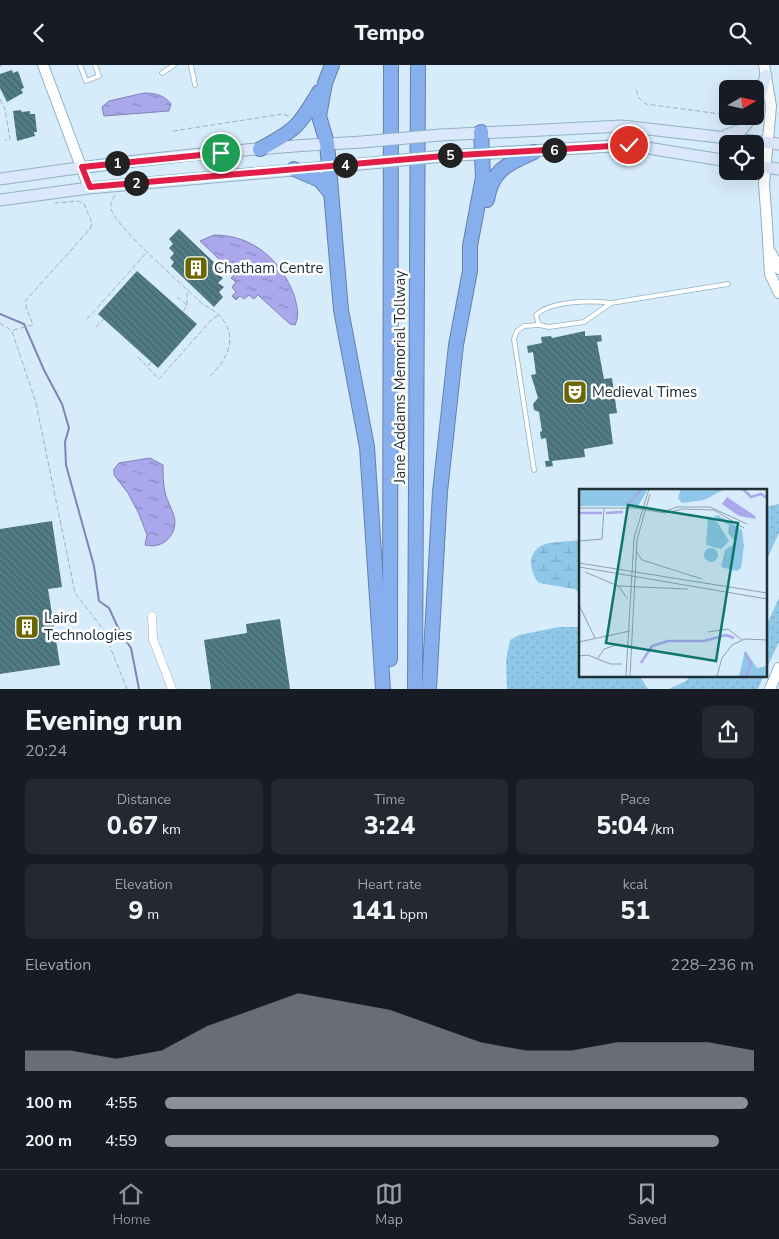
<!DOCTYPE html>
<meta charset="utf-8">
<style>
:root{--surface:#171b24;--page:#242831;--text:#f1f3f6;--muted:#9ea1a6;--line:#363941;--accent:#8c9099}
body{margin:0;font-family:"Nunito Sans",sans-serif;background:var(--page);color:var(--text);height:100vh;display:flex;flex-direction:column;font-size:19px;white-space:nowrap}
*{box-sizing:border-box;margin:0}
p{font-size:16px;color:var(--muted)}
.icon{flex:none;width:28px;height:28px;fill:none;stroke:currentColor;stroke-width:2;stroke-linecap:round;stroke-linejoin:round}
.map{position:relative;height:624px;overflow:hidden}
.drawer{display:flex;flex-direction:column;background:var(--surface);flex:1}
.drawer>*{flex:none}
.needle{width:32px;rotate:81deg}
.fabs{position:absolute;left:719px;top:15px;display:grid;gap:10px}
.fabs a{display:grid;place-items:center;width:45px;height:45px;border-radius:8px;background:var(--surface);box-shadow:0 5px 20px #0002;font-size:25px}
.pin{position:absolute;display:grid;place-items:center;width:42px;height:42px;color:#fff;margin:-21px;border:2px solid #fff;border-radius:50%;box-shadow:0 1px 5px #0007}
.km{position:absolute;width:25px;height:25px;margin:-12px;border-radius:50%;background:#222;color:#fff;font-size:14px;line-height:25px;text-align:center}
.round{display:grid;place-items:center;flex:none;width:52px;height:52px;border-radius:8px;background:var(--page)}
.summary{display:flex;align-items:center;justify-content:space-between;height:85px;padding:0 25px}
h1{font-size:28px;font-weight:800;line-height:38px}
.figures{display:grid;grid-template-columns:repeat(3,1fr);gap:8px;height:85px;padding:5px 25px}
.figures div{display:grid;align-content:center;border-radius:8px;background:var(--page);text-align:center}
.figures b{font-size:25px;font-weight:800}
.figures small{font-size:14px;font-weight:400}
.figures p{font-size:14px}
.chart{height:140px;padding:10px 25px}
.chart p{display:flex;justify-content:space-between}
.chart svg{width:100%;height:90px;margin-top:5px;fill:var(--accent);opacity:.7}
ul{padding:0 25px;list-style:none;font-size:16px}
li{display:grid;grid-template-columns:80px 60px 1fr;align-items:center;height:38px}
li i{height:12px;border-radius:6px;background:var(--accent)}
header{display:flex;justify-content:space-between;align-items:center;height:65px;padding:0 25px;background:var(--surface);font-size:22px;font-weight:800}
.tab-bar{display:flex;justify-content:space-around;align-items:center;height:70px;border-top:1px solid var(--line);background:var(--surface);font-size:14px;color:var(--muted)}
.tab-bar a{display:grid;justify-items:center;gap:2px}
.tab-bar .active{color:var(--accent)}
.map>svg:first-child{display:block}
</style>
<header><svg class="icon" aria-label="back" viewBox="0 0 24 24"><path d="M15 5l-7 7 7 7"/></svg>Tempo<svg class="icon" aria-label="search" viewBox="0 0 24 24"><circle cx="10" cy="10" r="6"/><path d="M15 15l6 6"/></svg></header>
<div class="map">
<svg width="779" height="624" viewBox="0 0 779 624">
<defs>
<pattern id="green-dots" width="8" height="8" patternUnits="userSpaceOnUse" patternTransform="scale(1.25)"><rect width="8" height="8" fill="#8ec7e8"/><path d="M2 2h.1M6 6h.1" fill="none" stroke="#7aabc8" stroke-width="1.8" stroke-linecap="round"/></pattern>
<pattern id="wetland-marsh" width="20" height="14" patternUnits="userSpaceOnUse" patternTransform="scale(1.25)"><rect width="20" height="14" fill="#8ec7e8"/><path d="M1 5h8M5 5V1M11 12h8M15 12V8" fill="none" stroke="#7aabc8"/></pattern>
<pattern id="water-ripples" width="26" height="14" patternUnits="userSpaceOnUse" patternTransform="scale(1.25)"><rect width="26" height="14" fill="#aaa7ed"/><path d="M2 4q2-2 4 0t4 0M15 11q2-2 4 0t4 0" fill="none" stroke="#8a88c1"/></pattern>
<pattern id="building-back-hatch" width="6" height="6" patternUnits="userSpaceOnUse" patternTransform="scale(1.25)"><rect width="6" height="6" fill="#517c83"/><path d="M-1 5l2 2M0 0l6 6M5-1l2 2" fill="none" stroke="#43666c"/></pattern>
</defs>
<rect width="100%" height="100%" fill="#d7ecfa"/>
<g fill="url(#green-dots)">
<path d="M779 439V468L767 494 765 505V442Z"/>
<path d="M779 533V577L765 607V563Z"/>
<path d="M559 562H580V610H639L648 624H507L506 595 510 575 519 570Z"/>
<path d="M691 610H764L758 624H669L686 616Z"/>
</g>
<path fill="url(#wetland-marsh)" d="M580 475V529L575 524 539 518C529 506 526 486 545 479 555 476 569 477 580 475Z"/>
<g fill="url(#water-ripples)" stroke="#8183b6">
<path d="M144 28C155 28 164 30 171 39L169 46 104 51 102 42 109 36Z"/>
<path d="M214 170C253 170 281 195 294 230 297 241 300 250 295 260L290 259 258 230 254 234 249 230 244 234 240 231 236 235 232 231 236 227 232 222 236 217 231 213 235 209 200 176Z"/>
<path d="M150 393 163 400C163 409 163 419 165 427 167 437 175 448 175 458 174 474 160 484 145 480L147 470 139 449 128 428 114 410V404L119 398Z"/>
</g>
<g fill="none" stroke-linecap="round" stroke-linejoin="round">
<path stroke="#8183b6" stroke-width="2" d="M0 249 24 259 44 305 62 339 69 363 65 377 66 400 94 501 99 536 109 543 121 569 131 583 139 624"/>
</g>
<g fill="url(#building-back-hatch)">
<path d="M12 5 13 8 18 6 24 23 21 24 23 28 7 37 0 23V9Z"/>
<path d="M21 45 22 47 30 46V49H35L37 67H34L35 71 17 76 13 46Z"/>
<path d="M179 164 222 205 218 209 223 213 218 218 224 222 219 227 223 232 214 242 171 201 174 197 170 193 174 188 169 183 173 179 169 174Z"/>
<path d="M137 206 197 259 158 303 98 249Z"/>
<path d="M585 266V271L601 270 602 276 597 277 604 314 612 313 617 348 609 349 613 379 584 384 585 392 552 396 553 401 546 402 545 396H549L546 373 541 374 540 367 542 366 539 347 534 345 533 339 538 333 531 310 536 309 533 287 528 288 527 281 542 278 541 272 551 271 552 273Z"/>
<path d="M52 456 62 522 48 524 60 600 0 609V464Z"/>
<path d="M280 554 290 624H211L204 575 247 568 246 559Z"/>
</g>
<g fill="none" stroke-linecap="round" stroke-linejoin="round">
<g stroke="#8fb2c7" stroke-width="5.5">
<g id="service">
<path d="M80 0 86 16 99 11 95 0"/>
<path d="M191 0 195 20"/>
<path d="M162 8 174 0"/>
<path d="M611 238 584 257 549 262 539 260 536 250C550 236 591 235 611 238L728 219"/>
<path d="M534 405 514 274 517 266 524 261 539 260"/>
</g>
</g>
<g stroke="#8fb2c7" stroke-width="9">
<path id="minor" d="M152 551 153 574 172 624"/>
</g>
<g stroke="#8fb2c7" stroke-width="12">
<g id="tertiary">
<path d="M43 0 89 123"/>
<path d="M764 0 771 41 764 119 767 159 770 209 779 228"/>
<path d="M771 188 779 204"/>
<path d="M770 624 779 603"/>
</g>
</g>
<g stroke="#8fb2c7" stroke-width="13">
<g id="secondary">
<path d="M755 47 766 10"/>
<path d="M440 70 622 61 779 79"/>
<path d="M727 70 741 65 753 51"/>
<path d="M444 91 629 80 728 96"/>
<path d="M755 101 779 104"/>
<path d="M0 114C120 96 241 83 362 77"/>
<path d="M0 135 89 123 361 99"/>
</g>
</g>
<g stroke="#6382ad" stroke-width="16">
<g id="motorway">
<path d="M332 0 325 18 319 51 327 78 341 245 367 382 383 624"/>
<path d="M260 84C296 65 299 61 319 27"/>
<path d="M294 104 320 115 331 128"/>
<path d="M487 135C492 104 508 99 534 87"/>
<path d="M390 594 391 0"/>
<path d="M415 624 418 0"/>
<path d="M429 624 440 427 456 280 470 206V181L483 112 481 67"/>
</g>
</g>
<g stroke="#9eb1bd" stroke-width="1" stroke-dasharray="5 2.5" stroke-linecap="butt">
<path d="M0 1 2 0"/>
<path d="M636 25 639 33 646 39 728 50"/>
<path d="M0 34 5 44 10 74 5 75"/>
<path d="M732 51 739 52"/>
<path d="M173 66 283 49 291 52"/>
<path d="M115 130C112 135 110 138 111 144 116 162 181 218 198 235 204 241 213 244 219 250 240 272 227 296 208 313"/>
<path d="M177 232 187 240 183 247"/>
<path d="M187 240V224"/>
<path d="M87 254 147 187"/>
<path d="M0 258 12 266 36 338 75 528 103 564 127 624"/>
<path d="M96 262 104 254"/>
<path d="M13 265 33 260 26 242V235L90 164 92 158 84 139 78 136 55 138"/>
<path d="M138 292 159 314 212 254 219 250"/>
<path d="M148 301 151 297"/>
</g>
<use href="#service" stroke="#fff" stroke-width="4"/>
<use href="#minor" stroke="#fff" stroke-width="8"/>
<use href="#tertiary" stroke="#fff" stroke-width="10"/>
<use href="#secondary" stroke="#dbe7fa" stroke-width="11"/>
<use href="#motorway" stroke="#87aeed" stroke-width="14"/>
<g stroke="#8fb2c7" stroke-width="13" stroke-linecap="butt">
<g id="secondary-bridge">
<path d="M362 77 440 70"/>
<path d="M361 99 444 91"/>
</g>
</g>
<use href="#secondary-bridge" stroke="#dbe7fa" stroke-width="11"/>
</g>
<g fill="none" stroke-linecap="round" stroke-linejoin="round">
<g stroke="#fff" stroke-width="10">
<path id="route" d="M221 88 82 102 90 122 444 91 629 80"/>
</g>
<use href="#route" stroke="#e11d48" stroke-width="6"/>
</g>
<defs>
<g id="building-square" transform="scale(1.25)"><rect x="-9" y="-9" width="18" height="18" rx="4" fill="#6b6700" stroke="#fff"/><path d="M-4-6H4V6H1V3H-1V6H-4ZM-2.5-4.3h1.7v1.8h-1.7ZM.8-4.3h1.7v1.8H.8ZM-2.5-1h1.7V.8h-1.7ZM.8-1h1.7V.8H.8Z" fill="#fff"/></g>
<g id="theatre-square" transform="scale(1.25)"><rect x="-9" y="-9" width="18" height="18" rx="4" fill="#6b6700" stroke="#fff"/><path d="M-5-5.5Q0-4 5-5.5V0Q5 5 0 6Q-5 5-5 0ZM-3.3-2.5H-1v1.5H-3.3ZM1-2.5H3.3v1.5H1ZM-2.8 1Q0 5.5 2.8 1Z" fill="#fff"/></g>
</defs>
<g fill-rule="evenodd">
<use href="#building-square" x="196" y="203"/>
<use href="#theatre-square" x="575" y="327"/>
<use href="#building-square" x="27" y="562"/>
</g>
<g text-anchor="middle" stroke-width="5" stroke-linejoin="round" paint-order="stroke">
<g font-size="15" fill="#212f37" stroke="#fff" text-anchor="start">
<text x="214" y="208">Chatham Centre</text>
<text x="592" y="332">Medieval Times</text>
<text x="44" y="558">Laird<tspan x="44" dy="17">Technologies</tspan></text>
</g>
<g font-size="15" fill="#212f37" stroke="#fff">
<text transform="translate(400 312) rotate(-90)" y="5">Jane Addams Memorial Tollway</text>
</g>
</g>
<g transform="translate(579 424)">
<rect width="188" height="188" fill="#d7ecfa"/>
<path d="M0 0H69L59 17H0ZM139 26 163 41 165 57 162 79 158 82 142 78 146 61 157 54 149 44 150 36 134 27ZM129 27 139 34 150 52 142 60 127 56Z" fill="#8ec7e8"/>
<path d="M102 0H146L125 11 103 14 99 9ZM125 66a7 7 0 1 1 14 0a7 7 0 1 1-14 0ZM166 162 178 179 187 177V187H160Z" fill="#8ec7e8"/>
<path d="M148 8 176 27 177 30 160 27 143 15Z" fill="#aaa7ed"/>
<path fill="none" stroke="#aaa7ed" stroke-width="2.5" d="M164 0 172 8 182 5 188 9M48 16 63 0M0 24H23M27 24 44 23M166 163 172 174 167 187M62 174 73 157 89 152H125L147 146 155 149"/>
<path fill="none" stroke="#8ea0ac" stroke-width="1" d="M0 19H56L86 24 104 20 135 21 165 39M87 22 98 18H131L168 35M0 52 23 50 25 19M57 62 63 71 123 90M0 74 188 104M0 78 188 110M6 83 39 97 49 110M39 97 109 100M0 116 16 149M129 143 149 140 163 151M0 153 51 142M0 167 9 166 31 175H43M19 169 25 160 37 156M47 187 55 49 70 0M51 187 58 51 71 5M138 187 143 169 153 156 166 150 188 151"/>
<path fill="#0f766e" fill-opacity="0.15" stroke="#0f766e" stroke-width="2.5" d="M49 16 159 34 137 172 27 154Z"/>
<rect width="188" height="188" fill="none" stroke="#212f37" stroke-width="2.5"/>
</g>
</svg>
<div class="fabs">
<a><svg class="needle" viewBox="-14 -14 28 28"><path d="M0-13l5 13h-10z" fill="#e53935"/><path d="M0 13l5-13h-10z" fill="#9ea1a6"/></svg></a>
<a><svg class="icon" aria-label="locate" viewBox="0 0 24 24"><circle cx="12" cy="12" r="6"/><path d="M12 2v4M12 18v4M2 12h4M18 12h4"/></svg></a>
</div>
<div class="pin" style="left:221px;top:88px;background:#1e9e55"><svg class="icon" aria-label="arrive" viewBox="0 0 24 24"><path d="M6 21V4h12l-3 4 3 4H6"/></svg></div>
<div class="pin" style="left:629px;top:80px;background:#d93025"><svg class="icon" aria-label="check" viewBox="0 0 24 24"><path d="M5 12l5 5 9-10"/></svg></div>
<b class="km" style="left:117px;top:98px">1</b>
<b class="km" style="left:136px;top:118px">2</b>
<b class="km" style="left:345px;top:100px">4</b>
<b class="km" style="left:450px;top:90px">5</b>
<b class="km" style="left:554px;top:85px">6</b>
</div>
<section class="drawer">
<div class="summary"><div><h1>Evening run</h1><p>20:24</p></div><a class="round"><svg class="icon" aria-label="share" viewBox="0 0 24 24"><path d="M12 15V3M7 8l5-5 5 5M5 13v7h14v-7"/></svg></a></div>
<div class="figures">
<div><p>Distance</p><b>0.67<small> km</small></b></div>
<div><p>Time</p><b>3:24</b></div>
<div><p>Pace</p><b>5:04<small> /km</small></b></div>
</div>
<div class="figures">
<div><p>Elevation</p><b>9<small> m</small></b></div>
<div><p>Heart rate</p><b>141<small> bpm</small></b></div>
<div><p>kcal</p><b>51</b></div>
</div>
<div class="chart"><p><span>Elevation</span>228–236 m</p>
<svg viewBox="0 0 160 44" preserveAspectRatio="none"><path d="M0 44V34L10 34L20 38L30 34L40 22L50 14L60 6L70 10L80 14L90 22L100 30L110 34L120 34L130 30L140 30L150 30L160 34V44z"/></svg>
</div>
<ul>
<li><b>100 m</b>4:55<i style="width:99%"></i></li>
<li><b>200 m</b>4:59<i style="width:94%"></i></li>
</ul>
</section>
<nav class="tab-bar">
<a class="active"><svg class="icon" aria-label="home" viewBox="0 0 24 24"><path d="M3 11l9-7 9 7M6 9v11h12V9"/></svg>Home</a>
<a><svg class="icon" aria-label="map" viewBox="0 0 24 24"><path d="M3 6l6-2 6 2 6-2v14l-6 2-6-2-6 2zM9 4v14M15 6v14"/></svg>Map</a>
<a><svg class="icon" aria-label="saved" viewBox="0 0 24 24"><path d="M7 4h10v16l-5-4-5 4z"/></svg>Saved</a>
</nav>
